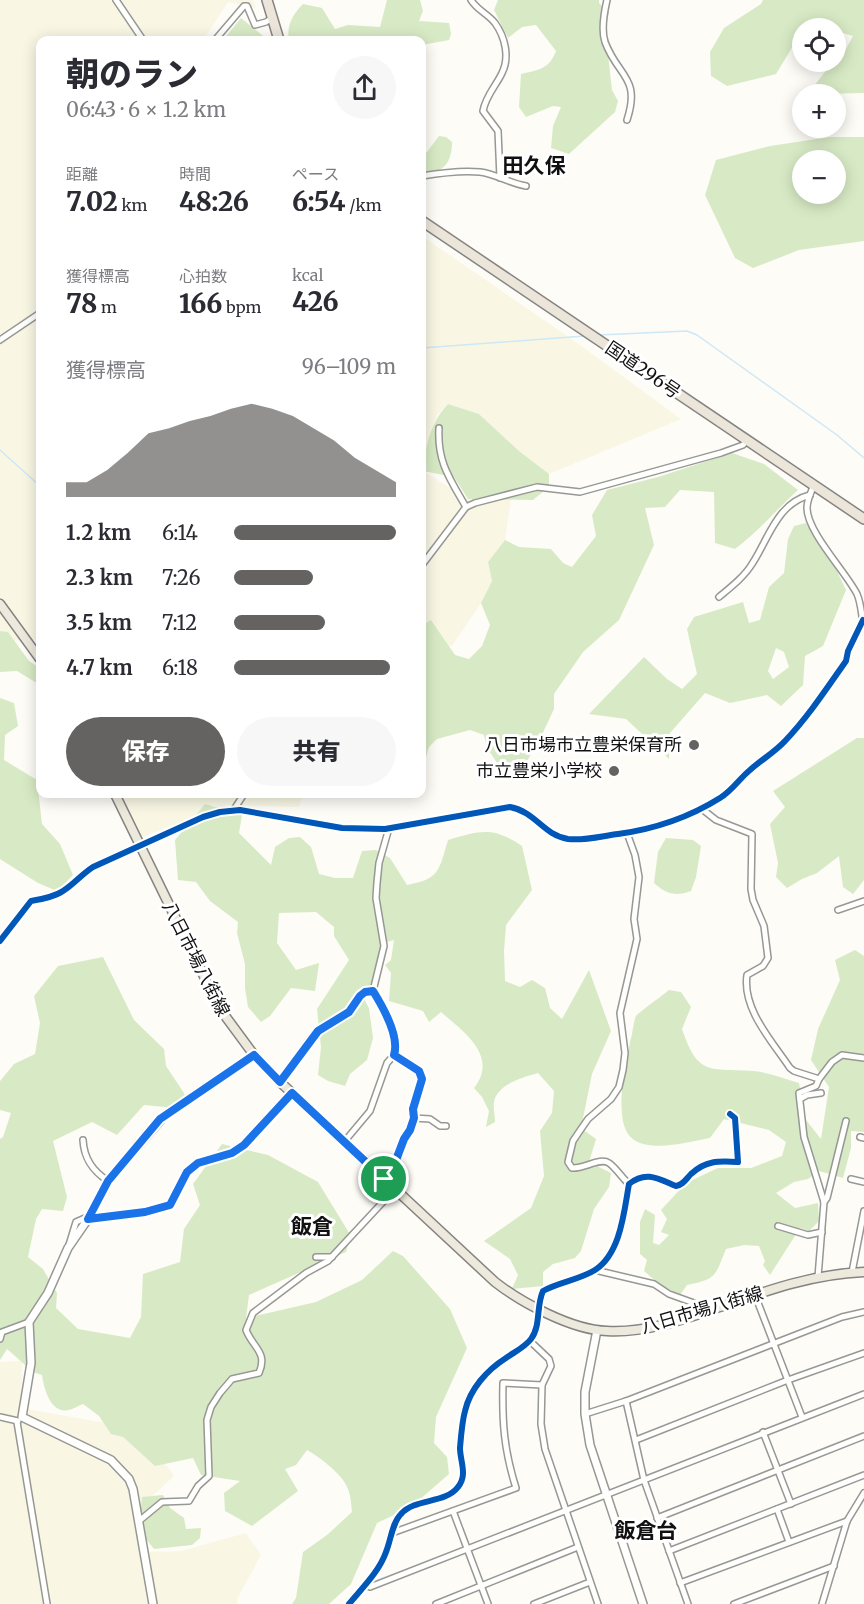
<!DOCTYPE html>
<html lang="ja">
<meta charset="utf-8">
<style>
:root{--surface:#fff;--page:#f7f7f7;--text:#2b2b33;--muted:#7c7c81;--accent:#646362}
body{margin:0;font-family:Merriweather,"Noto Sans JP",serif;background:var(--page);color:var(--text);height:100vh;display:flex;flex-direction:column;font-size:22px;white-space:nowrap}
*{box-sizing:border-box;margin:0}
p{font-size:20px;color:var(--muted)}
.icon{flex:none;width:33px;height:33px;fill:none;stroke:currentColor;stroke-width:2;stroke-linecap:round;stroke-linejoin:round}
.map{position:relative;flex:1;overflow:hidden}
.sheet{position:absolute;left:36px;top:36px;width:390px;height:762px;display:flex;flex-direction:column;background:var(--surface);border-radius:12px;box-shadow:0 3px 15px #0003}
.sheet>*{flex:none}
.fabs{position:absolute;left:792px;top:18px;display:grid;gap:12px}
.fabs a{display:grid;place-items:center;width:54px;height:54px;border-radius:50%;background:var(--surface);box-shadow:0 3px 15px #0003;font-size:30px}
.pin{position:absolute;display:grid;place-items:center;width:51px;height:51px;color:#fff;margin:-26px;border:3px solid #fff;border-radius:50%;box-shadow:0 2px 6px #0007}
.round{display:grid;place-items:center;flex:none;width:63px;height:63px;border-radius:32px;background:var(--page)}
.overview{display:flex;align-items:center;justify-content:space-between;height:102px;padding:0 30px}
h1{font-size:33px;font-weight:800;line-height:45px}
.metrics{display:grid;grid-template-columns:repeat(3,1fr);gap:9px;height:102px;padding:6px 30px}
.metrics div{display:grid;align-content:center}
.metrics b{font-size:26px;font-weight:800}
.metrics small{font-size:16px;font-weight:400}
.metrics p{font-size:16px}
.chart{height:168px;padding:12px 30px}
.chart p{display:flex;justify-content:space-between}
.chart svg{width:100%;height:108px;margin-top:6px;fill:var(--accent);opacity:.7}
.action{display:flex;gap:12px;margin-top:auto;padding:12px 30px}
.action a{flex:1;height:69px;border-radius:36px;background:var(--accent);color:#fff;font-size:24px;font-weight:800;line-height:69px;text-align:center}
.action a+a{background:var(--page);color:var(--text)}
ul{padding:0 30px;list-style:none;font-size:20px}
li{display:grid;grid-template-columns:96px 72px 1fr;align-items:center;height:45px}
li i{height:15px;border-radius:8px;background:var(--accent)}
.map>svg:first-child{display:block}
</style>
<div class="map">
<svg width="864" height="1604" viewBox="0 0 864 1604">
<rect width="100%" height="100%" fill="#fdfcf7"/>
<g fill="#f9f7e4">
<path d="M0 0H253L256 8 228 2 203 40H40V640L0 641Z"/>
<path d="M422 236 576 342 681 419 549 474 519 451 479 414 448 404 437 415 425 449 423 471 468 499H511L505 540 488 562 492 581 481 603 452 646 422 642Z"/>
<path d="M120 794H303L299 807 227 805 142 837Z"/>
<path d="M22 1361 21 1408 100 1422 134 1421 174 1476 149 1499 146 1552 181 1551 246 1533 261 1555 237 1599V1604H0V1362Z"/>
</g>
<g fill="#d8eac5" fill-rule="evenodd">
<path d="M387 0H420L423 11 419 21 449 23 451 34 449 40 422 45V40H289C286 26 293 14 303 4L322 8 335 29 348 25 380 27Z"/>
<path d="M498 0H599V3L609 13 605 27 612 90 618 101 615 112 569 154 551 148 553 126 561 107 553 106 526 117 519 107 521 74C539 70 549 69 556 51L536 25 522 27 508 38 494 10Z"/>
<path d="M763 0H864V93L818 94 814 86 828 68 841 58 853 36 836 31V28H802V40L793 46 776 74 727 86 711 76 710 52 724 28 761 4Z"/>
<path d="M241 18 268 40H223Z"/>
<path d="M439 136 446 137 452 142C452 163 443 174 422 173V153L427 152Z"/>
<path d="M830 137H864V241L799 250 753 268 735 258 705 195 716 160 770 146ZM802 160H836V194H802Z"/>
<path d="M448 404 479 414 519 451 549 474V487L533 500 468 499 454 477 423 471C425 446 431 422 448 404Z"/>
<path d="M732 453 764 464 798 490C777 509 758 532 735 549L715 543 714 492 680 490 665 507 645 508 654 545 619 620 583 652 554 694V709L537 745 525 764 512 771 502 770 487 748 484 735 470 730 437 739 429 747 422 771V625L431 620 455 655 469 659 482 646 490 625 481 603 492 581 488 562 505 540 519 547 551 549 563 563 572 567 596 536 592 515 607 490 658 477Z"/>
<path d="M806 523 834 565 846 590 823 646 805 656 803 685 781 706 767 695 730 703 705 693 670 733 669 759 626 719 589 714 644 657 667 679 682 689 697 674 687 629 694 617 743 602 749 623 760 620 769 587 784 573 788 539 794 526ZM776 648 784 652 789 667 773 679 768 671Z"/>
<path d="M0 631 8 632 29 661 40 668V685L17 671 0 672Z"/>
<path d="M0 698 14 703 18 726 5 735 4 760 37 780 42 824 60 844 73 875 57 891 38 883 0 859Z"/>
<path d="M857 738H864V880L853 894 843 887 839 856 817 873 802 879 787 888 776 877 778 863 770 824 785 807 773 791Z"/>
<path d="M205 804 242 815 239 833 271 865 275 847 289 838 300 837 311 847 319 874 335 878H353L362 851 376 850 390 858 407 885C440 879 439 870 448 840 480 831 492 826 522 846L532 890 506 925 504 951 505 981 520 987 532 980 545 988 550 1008 562 1019 589 970 611 1031 592 1074 581 1128 596 1139 589 1162 611 1173 609 1187 594 1209 581 1251 575 1258 553 1264 543 1272V1286L512 1289 518 1275 510 1259 484 1241 531 1208 544 1176 540 1131 552 1113 554 1091 538 1073C524 1077 497 1084 494 1102 493 1108 495 1116 495 1122L486 1127 489 1111 482 1097 474 1088C499 1056 464 1032 441 1012L429 1022 423 1011 389 1001 391 973 385 965 391 960 394 940 387 942 379 956 371 987 359 990 369 1008 373 1038 367 1060 350 1074 345 1086 328 1081 318 1075 321 1047 317 1009 349 960 334 936V927L316 912 279 913 277 943 296 970 319 963 315 991 291 988 270 1016 261 1022 248 1007 245 988V964L237 933 238 922 210 901 196 882 178 880 175 840Z"/>
<path d="M666 838 693 840 701 846 696 877 691 891C676 897 666 894 654 883L658 852Z"/>
<path d="M855 950 864 956V1132L851 1131V1148L843 1178 819 1171 808 1179 794 1182 776 1193 795 1208 818 1203 819 1221 809 1231 800 1228 770 1275 763 1265 765 1261 759 1246 744 1245 726 1249C715 1276 717 1279 687 1285L680 1295 659 1284 644 1271 647 1260 640 1254V1222L645 1209 655 1215 653 1243 659 1245 669 1235 661 1232 667 1219 661 1210 686 1183 718 1168H751L782 1156 786 1142 769 1130 724 1119 710 1138C689 1142 653 1152 634 1140 610 1125 627 1056 632 1034 633 1029 634 1020 636 1016 638 1013 663 995 669 990L681 992 691 1007 682 1029C698 1077 710 1068 753 1071 768 1072 784 1079 799 1083L806 1120 821 1139 829 1087 811 1060 818 1029 840 980 835 960Z"/>
<path d="M103 957 134 1020 164 1049 166 1066 184 1093 186 1109 144 1105 117 1135 92 1122 53 1141 67 1197 63 1211 42 1209 36 1219 28 1257 43 1269 57 1293 56 1308 78 1329 130 1338 141 1317 143 1274 180 1262 184 1229 200 1205 193 1184 222 1144 268 1155 318 1182 351 1236 346 1252 249 1295 246 1318 316 1302 362 1280 393 1251 403 1256 450 1309 467 1348 436 1417 434 1443 447 1457 449 1474 411 1507 377 1523 351 1584 329 1604H292L296 1598 303 1552 327 1535 352 1512C351 1505 351 1498 349 1492 346 1477 320 1457 307 1450L296 1465 285 1469 298 1491 252 1526 225 1511 224 1493 240 1481 201 1475 193 1458 155 1466 123 1437 111 1434 99 1416 83 1404C79 1405 74 1409 69 1410 50 1414 44 1388 42 1375L33 1372 7 1349 0 1360V1139L3 1137 11 1113 0 1110V1081L14 1064 35 1054 40 1023 34 996 58 966Z"/>
<path d="M163 1495 170 1508 184 1518 186 1529 201 1528 200 1538 192 1545 154 1549 139 1530 142 1497Z"/>
</g>
<g fill="none" stroke-linecap="round" stroke-linejoin="round">
<g stroke="#cde8f7" stroke-width="1.5">
<path d="M598 335 687 331 697 335 837 435 864 458"/>
<path d="M422 348 584 336"/>
<path d="M0 450 40 486"/>
</g>
<g stroke="#979795" stroke-width="8">
<g id="minor">
<path d="M116 0 143 40"/>
<path d="M471 0C477 10 488 14 495 23 505 37 510 57 502 73 496 86 486 95 483 111L498 131 500 178"/>
<path d="M607 0C604 13 601 30 605 42 618 77 641 77 627 120"/>
<path d="M215 40 244 6H247L255 25 266 22 272 18"/>
<path d="M422 176C440 173 460 170 480 172 496 174 509 183 526 186"/>
<path d="M0 340 40 313"/>
<path d="M439 428C437 462 450 479 466 507"/>
<path d="M814 485C811 492 807 500 807 508 807 532 846 572 857 594 861 603 861 612 863 622"/>
<path d="M422 565 466 507 475 503 537 487 580 492 721 453 743 445 747 440"/>
<path d="M719 597C731 587 744 577 752 564 768 540 777 503 810 495"/>
<path d="M702 809 716 820 752 834 751 889 753 900 764 926 768 958 763 966 747 975C742 1009 772 1041 790 1068L794 1071 819 1079 816 1086 799 1093 804 1137 824 1202 818 1277"/>
<path d="M233 811 244 794"/>
<path d="M627 833 635 855 639 877 634 919 637 939 620 1013 625 1053 623 1070 619 1087 611 1099 588 1119 579 1132 573 1141 568 1162 572 1168C584 1169 600 1157 609 1163 617 1169 622 1178 629 1184"/>
<path d="M838 910 864 901"/>
<path d="M0 941 31 901C42 899 54 897 63 891 74 884 82 874 93 867L203 817 220 812 240 810 342 828 385 829 510 807C536 812 543 835 568 839 584 841 602 836 618 834 655 829 688 818 720 798 732 791 740 778 750 770 761 760 775 752 785 741 808 717 827 688 846 661L848 651 863 620"/>
<path d="M819 1079 832 1062 842 1055 864 1058"/>
<path d="M280 1082 309 1040 318 1031 349 1012 365 992 373 991"/>
<path d="M800 1099 807 1095 821 1093"/>
<path d="M414 1118 430 1119 440 1126H446"/>
<path d="M860 1137 864 1138"/>
<path d="M83 1140C84 1159 93 1171 108 1181"/>
<path d="M344 1142 370 1111 387 1063 394 1055 395 1050C393 1028 386 1010 373 991L384 946 376 898 377 883 379 863 389 828"/>
<path d="M384 1179 396 1160 404 1139 410 1129 414 1118 413 1109 422 1079 419 1071 394 1055"/>
<path d="M851 1179 864 1182"/>
<path d="M824 1202 827 1198 846 1121"/>
<path d="M778 1226 808 1235 822 1232"/>
<path d="M69 1245 76 1222 85 1218 145 1212 170 1205 187 1172 198 1163 232 1153 244 1145 292 1093"/>
<path d="M316 1257H332"/>
<path d="M595 1270 654 1284 669 1294 694 1303 699 1307 702 1313"/>
<path d="M852 1272 864 1211"/>
<path d="M755 1295 802 1417"/>
<path d="M0 1339 2 1332 29 1322"/>
<path d="M530 1341 549 1359 551 1366 542 1385 541 1424 545 1449 598 1604"/>
<path d="M626 1401 644 1480 688 1604"/>
<path d="M585 1414 626 1401 842 1317 864 1312"/>
<path d="M0 1417 18 1421"/>
<path d="M17 1422 47 1604"/>
<path d="M763 1432 791 1504"/>
<path d="M636 1440 788 1380 864 1353"/>
<path d="M777 1509 789 1542"/>
<path d="M453 1511 488 1604"/>
<path d="M657 1518 864 1436"/>
<path d="M139 1521 162 1502 189 1501 198 1486 209 1476 207 1420 211 1407 220 1393 232 1379 259 1373C268 1352 253 1348 246 1330L253 1313 306 1273 328 1261 395 1189"/>
<path d="M392 1533 516 1488C504 1450 502 1422 503 1383L542 1385"/>
<path d="M669 1551 864 1475"/>
<path d="M680 1583 847 1521"/>
<path d="M365 1585 370 1587 864 1394"/>
<path d="M349 1604C362 1588 379 1572 386 1552 391 1540 392 1523 401 1514 415 1498 445 1504 458 1487 468 1475 460 1461 460 1448 461 1436 462 1422 465 1411 470 1389 487 1370 506 1358 514 1352 524 1348 531 1339 541 1326 536 1306 543 1291 559 1282 579 1280 595 1270 621 1253 624 1211 629 1184 646 1170 659 1179 676 1186 683 1185 686 1179 691 1174 706 1160 719 1161 738 1162L735 1118 730 1114"/>
<path d="M436 1604 578 1547"/>
<path d="M534 1604 590 1582"/>
<path d="M734 1604 834 1566"/>
<path d="M822 1604 847 1521 864 1493"/>
</g>
</g>
<g stroke="#979795" stroke-width="10">
<g id="tertiary">
<path d="M597 1330 585 1392V1414L590 1445 643 1604"/>
<path d="M153 1604 133 1489 129 1479 111 1460 22 1417 31 1363 29 1322 48 1293 68 1248 88 1219 108 1181 166 1114 254 1055"/>
</g>
</g>
<g stroke="#858482" stroke-width="11">
<g id="primary">
<path d="M0 604 40 659"/>
<path d="M115 794 220 1009 254 1055 280 1082 495 1282C522 1303 572 1330 607 1331 644 1333 679 1321 714 1309 763 1292 811 1274 864 1272"/>
</g>
</g>
<g stroke="#858482" stroke-width="12">
<g id="trunk">
<path d="M267 0 279 40"/>
<path d="M422 221 864 519"/>
</g>
</g>
<use href="#minor" stroke="#fffffe" stroke-width="5"/>
<use href="#tertiary" stroke="#fffffe" stroke-width="7"/>
<use href="#primary" stroke="#ede9dc" stroke-width="8"/>
<use href="#trunk" stroke="#ece5da" stroke-width="9"/>
<g stroke="#fff" stroke-width="10">
<g id="cycleway">
<path d="M0 941 31 901C42 899 54 897 63 891 74 884 82 874 93 867L203 817 220 812 240 810 342 828 385 829 510 807C536 812 543 835 568 839 584 841 602 836 618 834 655 829 688 818 720 798 732 791 740 778 750 770 761 760 775 752 785 741 808 717 827 688 846 661L848 651 863 620"/>
<path d="M349 1604C362 1588 379 1572 386 1552 391 1540 392 1523 401 1514 415 1498 445 1504 458 1487 468 1475 460 1461 460 1448 461 1436 462 1422 465 1411 470 1389 487 1370 506 1358 514 1352 524 1348 531 1339 541 1326 536 1306 543 1291 559 1282 579 1280 595 1270 621 1253 624 1211 629 1184 646 1170 659 1179 676 1186 683 1185 686 1179 691 1174 706 1160 719 1161 738 1162L735 1118 730 1114"/>
</g>
</g>
<use href="#cycleway" stroke="#0057b8" stroke-width="6"/>
</g>
<g fill="none" stroke-linecap="round" stroke-linejoin="round">
<g stroke="#fff" stroke-width="12">
<path id="route" d="M373 991C383 1007 400 1036 394 1055L419 1071 422 1079 413 1109 414 1118 410 1130 404 1139 396 1160 384 1179 292 1093 244 1145 232 1153 198 1163 187 1172 170 1205 145 1212 88 1219 108 1181 160 1119 254 1055 280 1082 318 1031 349 1012 360 996 365 992Z"/>
</g>
<use href="#route" stroke="#1a73e8" stroke-width="8"/>
</g>
<g fill="#646362" stroke="#fff" stroke-width="2">
<circle cx="694" cy="745" r="6"/>
<circle cx="614" cy="771" r="6"/>
</g>
<g text-anchor="middle" stroke-width="6" stroke-linejoin="round" paint-order="stroke">
<g font-size="18" fill="#111" stroke="#fff">
<text transform="translate(643 370) rotate(34)" y="6">国道296号</text>
<text transform="translate(196 959) rotate(63)" y="6">八日市場八街線</text>
<text transform="translate(702 1310) rotate(-16)" y="6">八日市場八街線</text>
</g>
<g font-size="18" fill="#111" stroke="#fff" text-anchor="end">
<text x="682" y="751">八日市場市立豊栄保育所</text>
<text x="602" y="777">市立豊栄小学校</text>
</g>
<g font-size="21" font-weight="bold" fill="#111" stroke="#fff">
<text x="534" y="173">田久保</text>
<text x="312" y="1234">飯倉</text>
<text x="646" y="1538">飯倉台</text>
</g>
</g>
</svg>
<div class="fabs">
<a><svg class="icon" aria-label="locate" viewBox="0 0 24 24"><circle cx="12" cy="12" r="6"/><path d="M12 2v4M12 18v4M2 12h4M18 12h4"/></svg></a>
<a>+</a>
<a>−</a>
</div>
<div class="pin" style="left:384px;top:1179px;background:#1e9e55"><svg class="icon" aria-label="arrive" viewBox="0 0 24 24"><path d="M6 21V4h12l-3 4 3 4H6"/></svg></div>
<section class="sheet">
<div class="overview"><div><h1>朝のラン</h1><p>06:43 · 6 × 1.2 km</p></div><a class="round"><svg class="icon" aria-label="share" viewBox="0 0 24 24"><path d="M12 15V3M7 8l5-5 5 5M5 13v7h14v-7"/></svg></a></div>
<div class="metrics">
<div><p>距離</p><b>7.02<small> km</small></b></div>
<div><p>時間</p><b>48:26</b></div>
<div><p>ペース</p><b>6:54<small> /km</small></b></div>
</div>
<div class="metrics">
<div><p>獲得標高</p><b>78<small> m</small></b></div>
<div><p>心拍数</p><b>166<small> bpm</small></b></div>
<div><p>kcal</p><b>426</b></div>
</div>
<div class="chart"><p><span>獲得標高</span>96–109 m</p>
<svg viewBox="0 0 160 44" preserveAspectRatio="none"><path d="M0 44V38L10 38L20 33L30 26L40 18L50 16L60 13L70 11L80 8L90 6L100 8L110 11L120 16L130 21L140 28L150 33L160 38V44z"/></svg>
</div>
<ul>
<li><b>1.2 km</b>6:14<i style="width:100%"></i></li>
<li><b>2.3 km</b>7:26<i style="width:49%"></i></li>
<li><b>3.5 km</b>7:12<i style="width:56%"></i></li>
<li><b>4.7 km</b>6:18<i style="width:96%"></i></li>
</ul>
<div class="action"><a>保存</a><a>共有</a></div>
</section>
</div>
